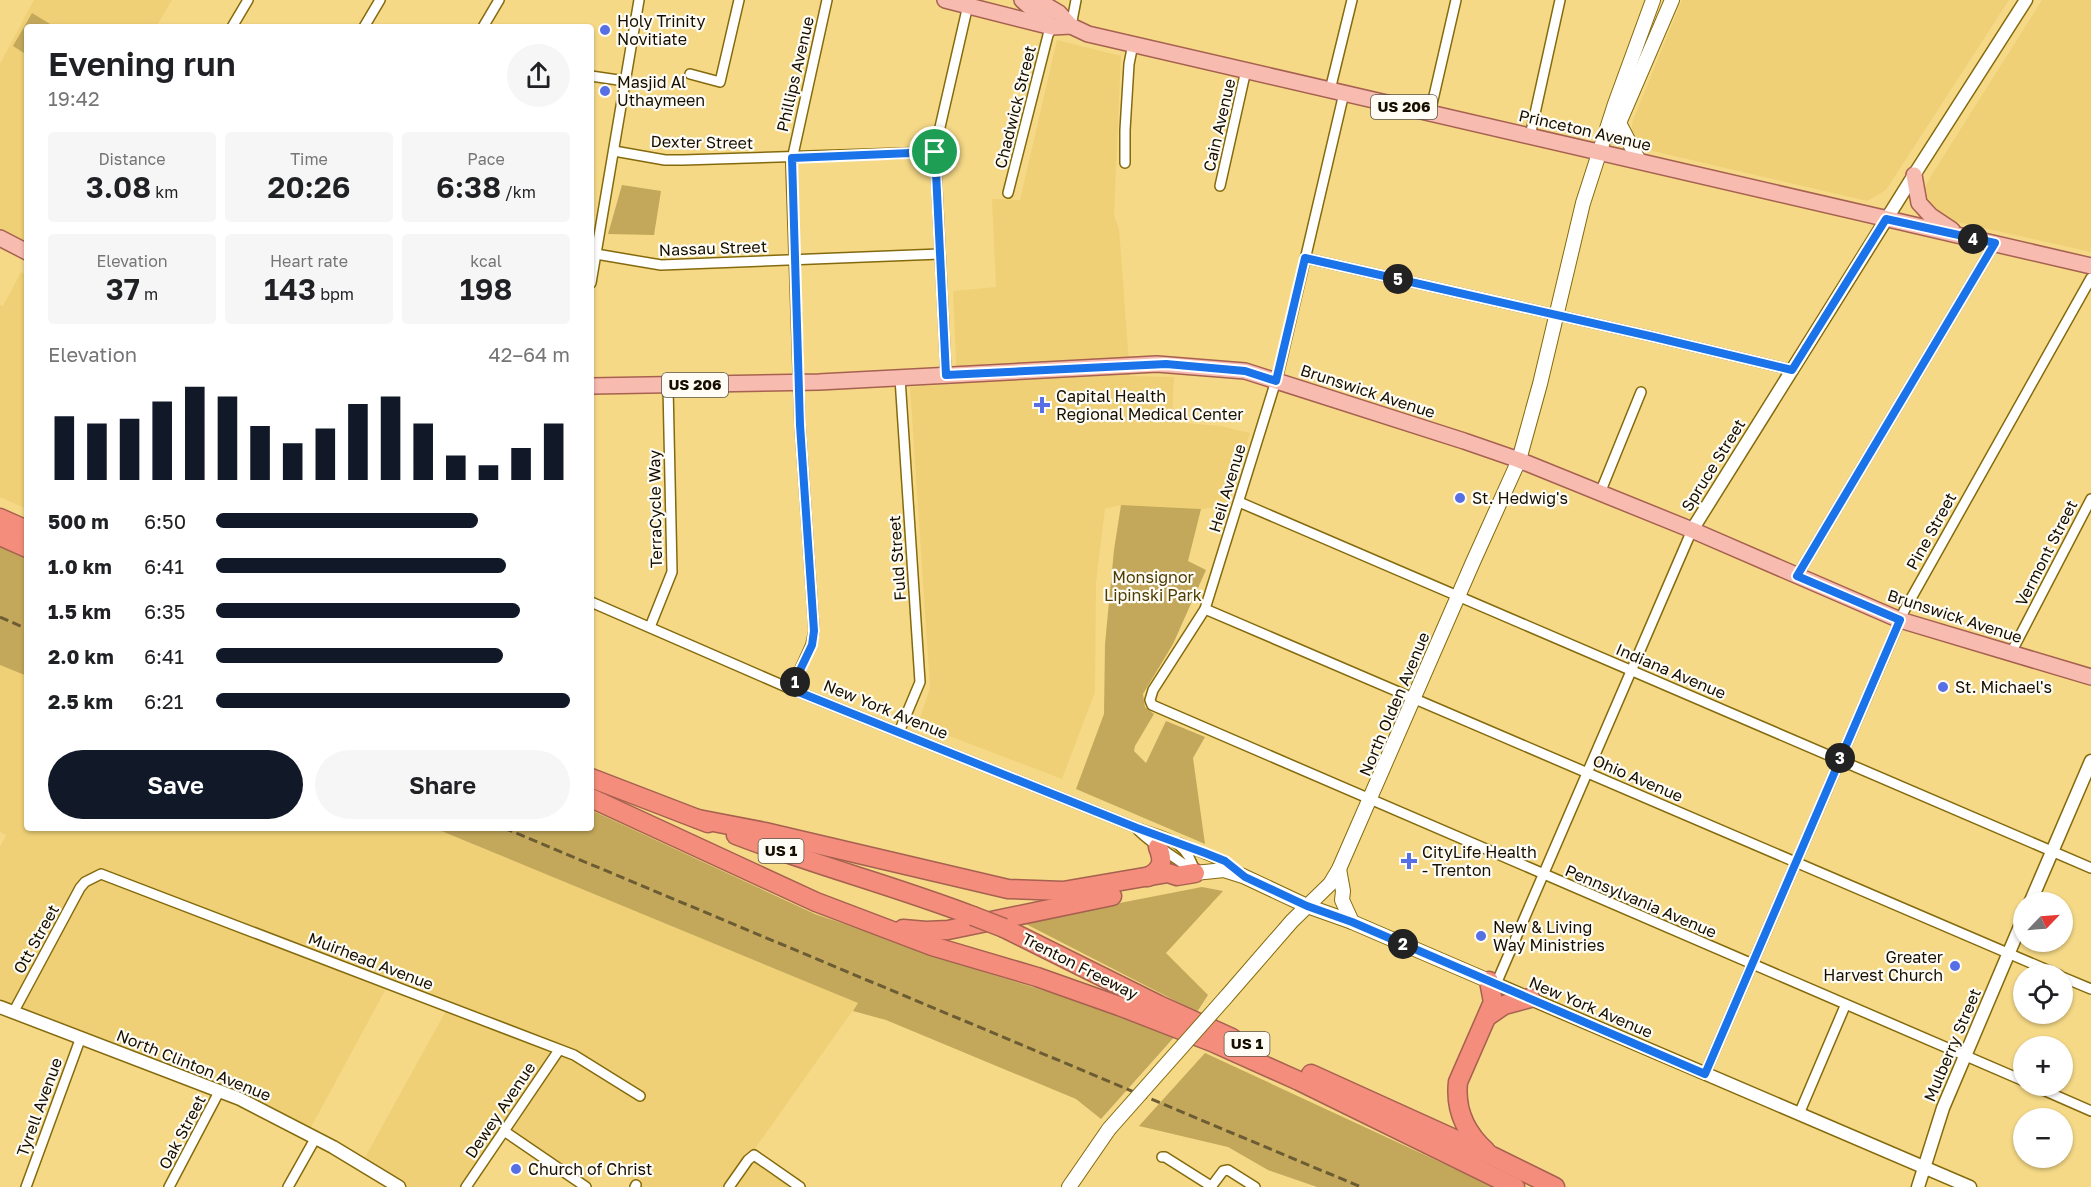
<!DOCTYPE html>
<meta charset="utf-8">
<style>
:root{--surface:#fff;--page:#f6f6f6;--text:#202124;--muted:#757577;--accent:#111827}
body{margin:0;font-family:"Golos Text",sans-serif;background:var(--page);color:var(--text);height:100vh;display:flex;flex-direction:column;font-size:22px;white-space:nowrap}
*{box-sizing:border-box;margin:0}
p{font-size:20px;color:var(--muted)}
.icon{flex:none;width:33px;height:33px;fill:none;stroke:currentColor;stroke-width:2;stroke-linecap:round;stroke-linejoin:round}
.map{position:relative;flex:1;overflow:hidden}
.details{position:absolute;left:24px;top:24px;width:570px;height:807px;display:flex;flex-direction:column;background:var(--surface);border-radius:6px;box-shadow:0 2px 4px #0004}
.details>*{flex:none}
.needle{width:39px;rotate:65deg}
.controls{position:absolute;left:2013px;top:892px;display:grid;gap:12px}
.controls a{display:grid;place-items:center;width:60px;height:60px;border-radius:50%;background:var(--surface);box-shadow:0 2px 4px #0004;font-size:30px}
.pin{position:absolute;display:grid;place-items:center;width:51px;height:51px;color:#fff;margin:-26px;border:3px solid #fff;border-radius:50%;box-shadow:0 2px 6px #0007}
.km{position:absolute;width:30px;height:30px;margin:-15px;border-radius:50%;background:#222;color:#fff;font-size:16px;line-height:30px;text-align:center}
.round{display:grid;place-items:center;flex:none;width:63px;height:63px;border-radius:32px;background:var(--page)}
.overview{display:flex;align-items:center;justify-content:space-between;height:102px;padding:0 24px}
h1{font-size:33px;font-weight:600;line-height:45px}
.metrics{display:grid;grid-template-columns:repeat(3,1fr);gap:9px;height:102px;padding:6px 24px}
.metrics div{display:grid;align-content:center;border-radius:6px;background:var(--page);text-align:center}
.metrics b{font-size:30px;font-weight:600}
.metrics small{font-size:16px;font-weight:400}
.metrics p{font-size:16px}
.chart{height:168px;padding:12px 24px}
.chart p{display:flex;justify-content:space-between}
.chart svg{width:100%;height:108px;margin-top:6px;stroke:var(--accent);stroke-width:6}
.button{display:flex;gap:12px;margin-top:auto;padding:12px 24px}
.button a{flex:1;height:69px;border-radius:36px;background:var(--accent);color:#fff;font-size:24px;font-weight:600;line-height:69px;text-align:center}
.button a+a{background:var(--page);color:var(--text)}
ul{padding:0 24px;list-style:none;font-size:20px}
li{display:grid;grid-template-columns:96px 72px 1fr;align-items:center;height:45px}
li i{height:15px;border-radius:8px;background:var(--accent)}
.map>svg:first-child{display:block}
</style>
<div class="map">
<svg width="2091" height="1187" viewBox="0 0 2091 1187">
<rect width="100%" height="100%" fill="#f5d987"/>
<g fill="#efd076">
<path d="M34 0H172L156 27H27V243L0 228V64Z"/>
<path d="M1682 0H2009L1886 190 1867 201 1644 149 1638 145 1631 131 1633 120Z"/>
<path d="M2042 0H2091V252L1940 218 1914 208 1931 176Z"/>
<path d="M1057 40 1121 56 1114 215 1119 229 1130 376 1174 377 1172 422 1221 426 1250 433 1227 506 1201 509 1121 505 1105 509 1096 583 1095 692 1062 779 918 724 930 688 910 387 957 384 953 291 996 287 992 199 1020 200Z"/>
<path d="M21 272 27 275V509L0 497V305L3 306Z"/>
<path d="M0 665 27 676V828H434L858 1003 754 1150 806 1187H641L604 1161 587 1186 502 1131 465 1187H402L363 1161 448 1007 388 985 309 1131 0 1007V847L6 835 0 832Z"/>
</g>
<g fill="#c3a85b">
<path d="M32 13 50 24 48 27H27V55L13 46Z"/>
<path d="M622 185 661 191 654 235 608 234Z"/>
<path d="M1121 505 1201 509 1188 561 1206 570 1173 644 1143 694 1145 707 1154 714 1135 746 1134 751 1146 763 1166 721 1205 737 1193 758 1205 844 1076 789 1104 714 1105 644 1114 550Z"/>
<path d="M0 547 27 558V676L0 665Z"/>
<path d="M591 810 815 914 987 973 1127 1016 1176 1035 1101 1119 1076 1099 886 1020 853 1011 858 1003 434 828H591Z"/>
<path d="M1202 887 1223 891 1166 953 1208 995 1197 1012 1022 922Z"/>
<path d="M1205 1053 1494 1187H1317L1268 1170 1228 1147 1139 1126Z"/>
</g>
<g fill="none" stroke-linecap="round" stroke-linejoin="round">
<g stroke="#856a0d" stroke-width="12">
<g id="minor">
<path d="M1071 26 1076 0"/>
<path d="M232 27 248 0"/>
<path d="M364 27 380 0"/>
<path d="M483 27 499 0"/>
<path d="M690 74 720 82 739 0"/>
<path d="M591 76 625 81"/>
<path d="M1330 90 1352 0"/>
<path d="M1344 93 1279 371 1205 609 1153 690 1150 700 1152 705 2024 1081"/>
<path d="M1430 113 1456 0"/>
<path d="M1530 136 1560 0"/>
<path d="M614 151 665 160H683L935 152"/>
<path d="M1125 163V130L1129 64 1133 44"/>
<path d="M1220 186 1246 70"/>
<path d="M1008 193 1048 35 1052 27"/>
<path d="M596 254 661 265 940 254"/>
<path d="M1305 258 1654 337 1792 370"/>
<path d="M591 283 639 0"/>
<path d="M946 375 935 149 968 5"/>
<path d="M1600 493 1641 392"/>
<path d="M1239 502 2091 868"/>
<path d="M1797 576 1995 243"/>
<path d="M591 602 791 689 1137 828C1165 838 1187 839 1195 873"/>
<path d="M1205 609 2059 975"/>
<path d="M650 627 672 572 668 386"/>
<path d="M2011 653 2091 499"/>
<path d="M791 689 811 645 814 631 800 425 791 164 827 0"/>
<path d="M899 732 920 682 900 378"/>
<path d="M1138 830C1155 847 1176 857 1194 872"/>
<path d="M1179 843 1225 862 1237 871"/>
<path d="M2062 977 2091 989"/>
<path d="M1496 984 1692 530"/>
<path d="M14 1011 80 888 85 882 101 874 574 1055 640 1096"/>
<path d="M1705 1074 1904 611 2091 278"/>
<path d="M2034 1086 2091 1111"/>
<path d="M1799 1114 1845 1006"/>
<path d="M504 1131 586 1187"/>
<path d="M1162 1157H1165L1211 1186"/>
<path d="M26 1187 81 1037"/>
<path d="M169 1187 220 1090"/>
<path d="M288 1187 315 1139"/>
<path d="M466 1187 559 1050"/>
<path d="M635 1187 636 1185"/>
<path d="M729 1187 748 1160 754 1155 800 1187"/>
<path d="M1211 1187 1223 1171 1228 1170 1255 1187"/>
</g>
</g>
<g stroke="#856a0d" stroke-width="15">
<g id="tertiary">
<path d="M1692 530 1914 175 2026 0"/>
<path d="M2030 903 2091 761"/>
<path d="M1489 981 1970 1187"/>
<path d="M0 1007 240 1099 333 1147 399 1187"/>
<path d="M1918 1187 1943 1108 2024 917"/>
</g>
</g>
<g stroke="#856a0d" stroke-width="16">
<g id="secondary">
<path d="M1619 123 1639 161"/>
<path d="M1611 135 1619 123 1672 0"/>
<path d="M1339 869 1343 891 1342 900 1352 922"/>
<path d="M1195 873 1224 870 1243 876 1307 906 1352 922 1489 981"/>
<path d="M1226 997 1292 921 1330 884 1339 869 1473 562 1519 460 1540 384 1583 203 1615 104 1653 0"/>
<path d="M1069 1187 1109 1129"/>
</g>
</g>
<g stroke="#a66150" stroke-width="18">
<g id="primary">
<path d="M945 0 1052 27 1071 26"/>
<path d="M1022 0 1051 26"/>
<path d="M1037 0 1059 13 1071 26 1088 34 2091 266"/>
<path d="M1914 175 1919 203 1931 216 1952 230"/>
<path d="M0 238 27 252"/>
<path d="M591 386 819 382 1157 364 1245 371 1464 441 1519 460 1692 530 1900 620 2091 677"/>
</g>
</g>
<g stroke="#a66150" stroke-width="21">
<g id="motorway">
<path d="M0 518 27 530"/>
<path d="M0 536 27 548"/>
<path d="M591 778 708 823"/>
<path d="M591 798 816 902 932 946 1037 977 1119 1006 1212 1042 1299 1081 1515 1187"/>
<path d="M698 819 765 832 1008 889 1063 891 1168 873 1177 876 1195 873"/>
<path d="M736 835C814 865 895 886 973 916"/>
<path d="M1148 877C1162 869 1164 862 1158 847"/>
<path d="M1004 928 1159 1005 1232 1038"/>
<path d="M903 929 926 931 948 930 1112 896"/>
<path d="M1488 1016 1504 1005 1530 998"/>
<path d="M1311 1074 1492 1156 1555 1187"/>
<path d="M1486 1151C1465 1132 1455 1109 1458 1082L1493 1002 1489 981"/>
</g>
</g>
<use href="#minor" stroke="#fff" stroke-width="9"/>
<use href="#tertiary" stroke="#fff" stroke-width="12"/>
<use href="#secondary" stroke="#fff" stroke-width="14"/>
<use href="#primary" stroke="#f8bbb0" stroke-width="15"/>
<use href="#motorway" stroke="#f48d7b" stroke-width="18"/>
<g stroke="#6c5c34" stroke-width="3" stroke-dasharray="9 4.5" stroke-linecap="butt">
<path d="M0 617 27 629"/>
<path d="M504 828 1361 1187"/>
</g>
<g stroke="#856a0d" stroke-width="16" stroke-linecap="butt">
<path id="secondary-bridge" d="M1109 1129 1226 997"/>
</g>
<g stroke="#a66150" stroke-width="21" stroke-linecap="butt">
<path id="motorway-bridge" d="M973 916 1004 928"/>
</g>
<use href="#secondary-bridge" stroke="#fff" stroke-width="14"/>
<use href="#motorway-bridge" stroke="#f48d7b" stroke-width="18"/>
</g>
<g fill="none" stroke-linecap="round" stroke-linejoin="round">
<g stroke="#fff" stroke-width="12">
<path id="route" d="M935 152 946 375 1166 364 1245 371 1276 381 1305 258 1654 337 1792 370 1886 219 1995 243 1797 576 1900 620 1705 1074 1352 922 1307 906 1245 877 1225 861 1205 853 1137 828 791 689 812 645 814 631 800 425 792 158Z"/>
</g>
<use href="#route" stroke="#1a73e8" stroke-width="8"/>
</g>
<g fill="#566fe5" stroke="#fefcf4" stroke-width="2">
<circle cx="605" cy="30" r="6"/>
<circle cx="605" cy="91" r="6"/>
<path d="M1039 396h6v6h6v6h-6v6h-6v-6h-6v-6h6z"/>
<circle cx="1460" cy="498" r="6"/>
<circle cx="1943" cy="687" r="6"/>
<path d="M1406 852h6v6h6v6h-6v6h-6v-6h-6v-6h6z"/>
<circle cx="1481" cy="936" r="6"/>
<circle cx="1955" cy="966" r="6"/>
<circle cx="516" cy="1169" r="6"/>
</g>
<g text-anchor="middle" stroke-width="4.5" stroke-linejoin="round" paint-order="stroke">
<g fill="#fefcf4" stroke="#5c5549" stroke-width="1.5">
<rect x="1371" y="95" width="66" height="24" rx="4.5"/>
<rect x="662" y="373" width="66" height="24" rx="4.5"/>
<rect x="758.5" y="839" width="45" height="24" rx="4.5"/>
<rect x="1224.5" y="1032" width="45" height="24" rx="4.5"/>
</g>
<g font-size="15" font-weight="bold" fill="#160e00">
<text x="1404" y="112">US 206</text>
<text x="695" y="390">US 206</text>
<text x="781" y="856">US 1</text>
<text x="1247" y="1049">US 1</text>
</g>
<g font-size="16" fill="#160e00" stroke="#fefcf4" text-anchor="start">
<text x="617" y="27">Holy Trinity<tspan x="617" dy="18">Novitiate</tspan></text>
<text x="617" y="88">Masjid Al<tspan x="617" dy="18">Uthaymeen</tspan></text>
<text x="1056" y="402">Capital Health<tspan x="1056" dy="18">Regional Medical Center</tspan></text>
<text x="1472" y="504">St. Hedwig's</text>
<text x="1955" y="693">St. Michael's</text>
<text x="1422" y="858">CityLife Health<tspan x="1422" dy="18">- Trenton</tspan></text>
<text x="1493" y="933">New &amp; Living<tspan x="1493" dy="18">Way Ministries</tspan></text>
<text x="1943" y="963" text-anchor="end">Greater<tspan x="1943" dy="18">Harvest Church</tspan></text>
<text x="528" y="1175">Church of Christ</text>
</g>
<g font-size="16" fill="#160e00" stroke="#fefcf4">
<text transform="translate(795 74) rotate(-77)" y="6">Phillips Avenue</text>
<text transform="translate(1015 107) rotate(-76)" y="6">Chadwick Street</text>
<text transform="translate(1219 125) rotate(-77)" y="6">Cain Avenue</text>
<text transform="translate(1585 130) rotate(13)" y="6">Princeton Avenue</text>
<text transform="translate(702 142) rotate(1)" y="6">Dexter Street</text>
<text transform="translate(713 248) rotate(-2)" y="6">Nassau Street</text>
<text transform="translate(1368 391) rotate(18)" y="6">Brunswick Avenue</text>
<text transform="translate(1713 465) rotate(-58)" y="6">Spruce Street</text>
<text transform="translate(1227 488) rotate(-73)" y="6">Heil Avenue</text>
<text transform="translate(655 509) rotate(-91)" y="6">TerraCycle Way</text>
<text transform="translate(1931 531) rotate(-61)" y="6">Pine Street</text>
<text transform="translate(2046 553) rotate(-63)" y="6">Vermont Street</text>
<text transform="translate(897 558) rotate(-94)" y="6">Fuld Street</text>
<text transform="translate(1955 616) rotate(18)" y="6">Brunswick Avenue</text>
<text transform="translate(1671 671) rotate(23)" y="6">Indiana Avenue</text>
<text transform="translate(1394 704) rotate(-67)" y="6">North Olden Avenue</text>
<text transform="translate(886 709) rotate(22)" y="6">New York Avenue</text>
<text transform="translate(1638 778) rotate(23)" y="6">Ohio Avenue</text>
<text transform="translate(1641 901) rotate(23)" y="6">Pennsylvania Avenue</text>
<text transform="translate(36 939) rotate(-61)" y="6">Ott Street</text>
<text transform="translate(371 961) rotate(21)" y="6">Muirhead Avenue</text>
<text transform="translate(1080 966) rotate(27)" y="6">Trenton Freeway</text>
<text transform="translate(1591 1007) rotate(23)" y="6">New York Avenue</text>
<text transform="translate(1952 1045) rotate(-67)" y="6">Mulberry Street</text>
<text transform="translate(194 1065) rotate(22)" y="6">North Clinton Avenue</text>
<text transform="translate(39 1107) rotate(-70)" y="6">Tyrell Avenue</text>
<text transform="translate(500 1110) rotate(-56)" y="6">Dewey Avenue</text>
<text transform="translate(182 1132) rotate(-62)" y="6">Oak Street</text>
</g>
<g font-size="16" fill="#4d3d03" stroke="#fefcf4">
<text x="1153" y="583">Monsignor<tspan x="1153" dy="18">Lipinski Park</tspan></text>
</g>
</g>
</svg>
<div class="controls">
<a><svg class="needle" viewBox="-14 -14 28 28"><path d="M0-13l5 13h-10z" fill="#e53935"/><path d="M0 13l5-13h-10z" fill="#757577"/></svg></a>
<a><svg class="icon" aria-label="locate" viewBox="0 0 24 24"><circle cx="12" cy="12" r="6"/><path d="M12 2v4M12 18v4M2 12h4M18 12h4"/></svg></a>
<a>+</a>
<a>−</a>
</div>
<div class="pin" style="left:935px;top:152px;background:#1e9e55"><svg class="icon" aria-label="arrive" viewBox="0 0 24 24"><path d="M6 21V4h12l-3 4 3 4H6"/></svg></div>
<b class="km" style="left:795px;top:682px">1</b>
<b class="km" style="left:1403px;top:944px">2</b>
<b class="km" style="left:1840px;top:758px">3</b>
<b class="km" style="left:1973px;top:239px">4</b>
<b class="km" style="left:1398px;top:279px">5</b>
<section class="details">
<div class="overview"><div><h1>Evening run</h1><p>19:42</p></div><a class="round"><svg class="icon" aria-label="share" viewBox="0 0 24 24"><path d="M12 15V3M7 8l5-5 5 5M5 13v7h14v-7"/></svg></a></div>
<div class="metrics">
<div><p>Distance</p><b>3.08<small> km</small></b></div>
<div><p>Time</p><b>20:26</b></div>
<div><p>Pace</p><b>6:38<small> /km</small></b></div>
</div>
<div class="metrics">
<div><p>Elevation</p><b>37<small> m</small></b></div>
<div><p>Heart rate</p><b>143<small> bpm</small></b></div>
<div><p>kcal</p><b>198</b></div>
</div>
<div class="chart"><p><span>Elevation</span>42–64 m</p>
<svg viewBox="0 0 160 44" preserveAspectRatio="none"><path d="M5 44V18M15 44V21M25 44V19M35 44V12M45 44V6M55 44V10M65 44V22M75 44V29M85 44V23M95 44V13M105 44V10M115 44V21M125 44V34M135 44V38M145 44V31M155 44V21"/></svg>
</div>
<ul>
<li><b>500 m</b>6:50<i style="width:74%"></i></li>
<li><b>1.0 km</b>6:41<i style="width:82%"></i></li>
<li><b>1.5 km</b>6:35<i style="width:86%"></i></li>
<li><b>2.0 km</b>6:41<i style="width:81%"></i></li>
<li><b>2.5 km</b>6:21<i style="width:100%"></i></li>
</ul>
<div class="button"><a>Save</a><a>Share</a></div>
</section>
</div>
